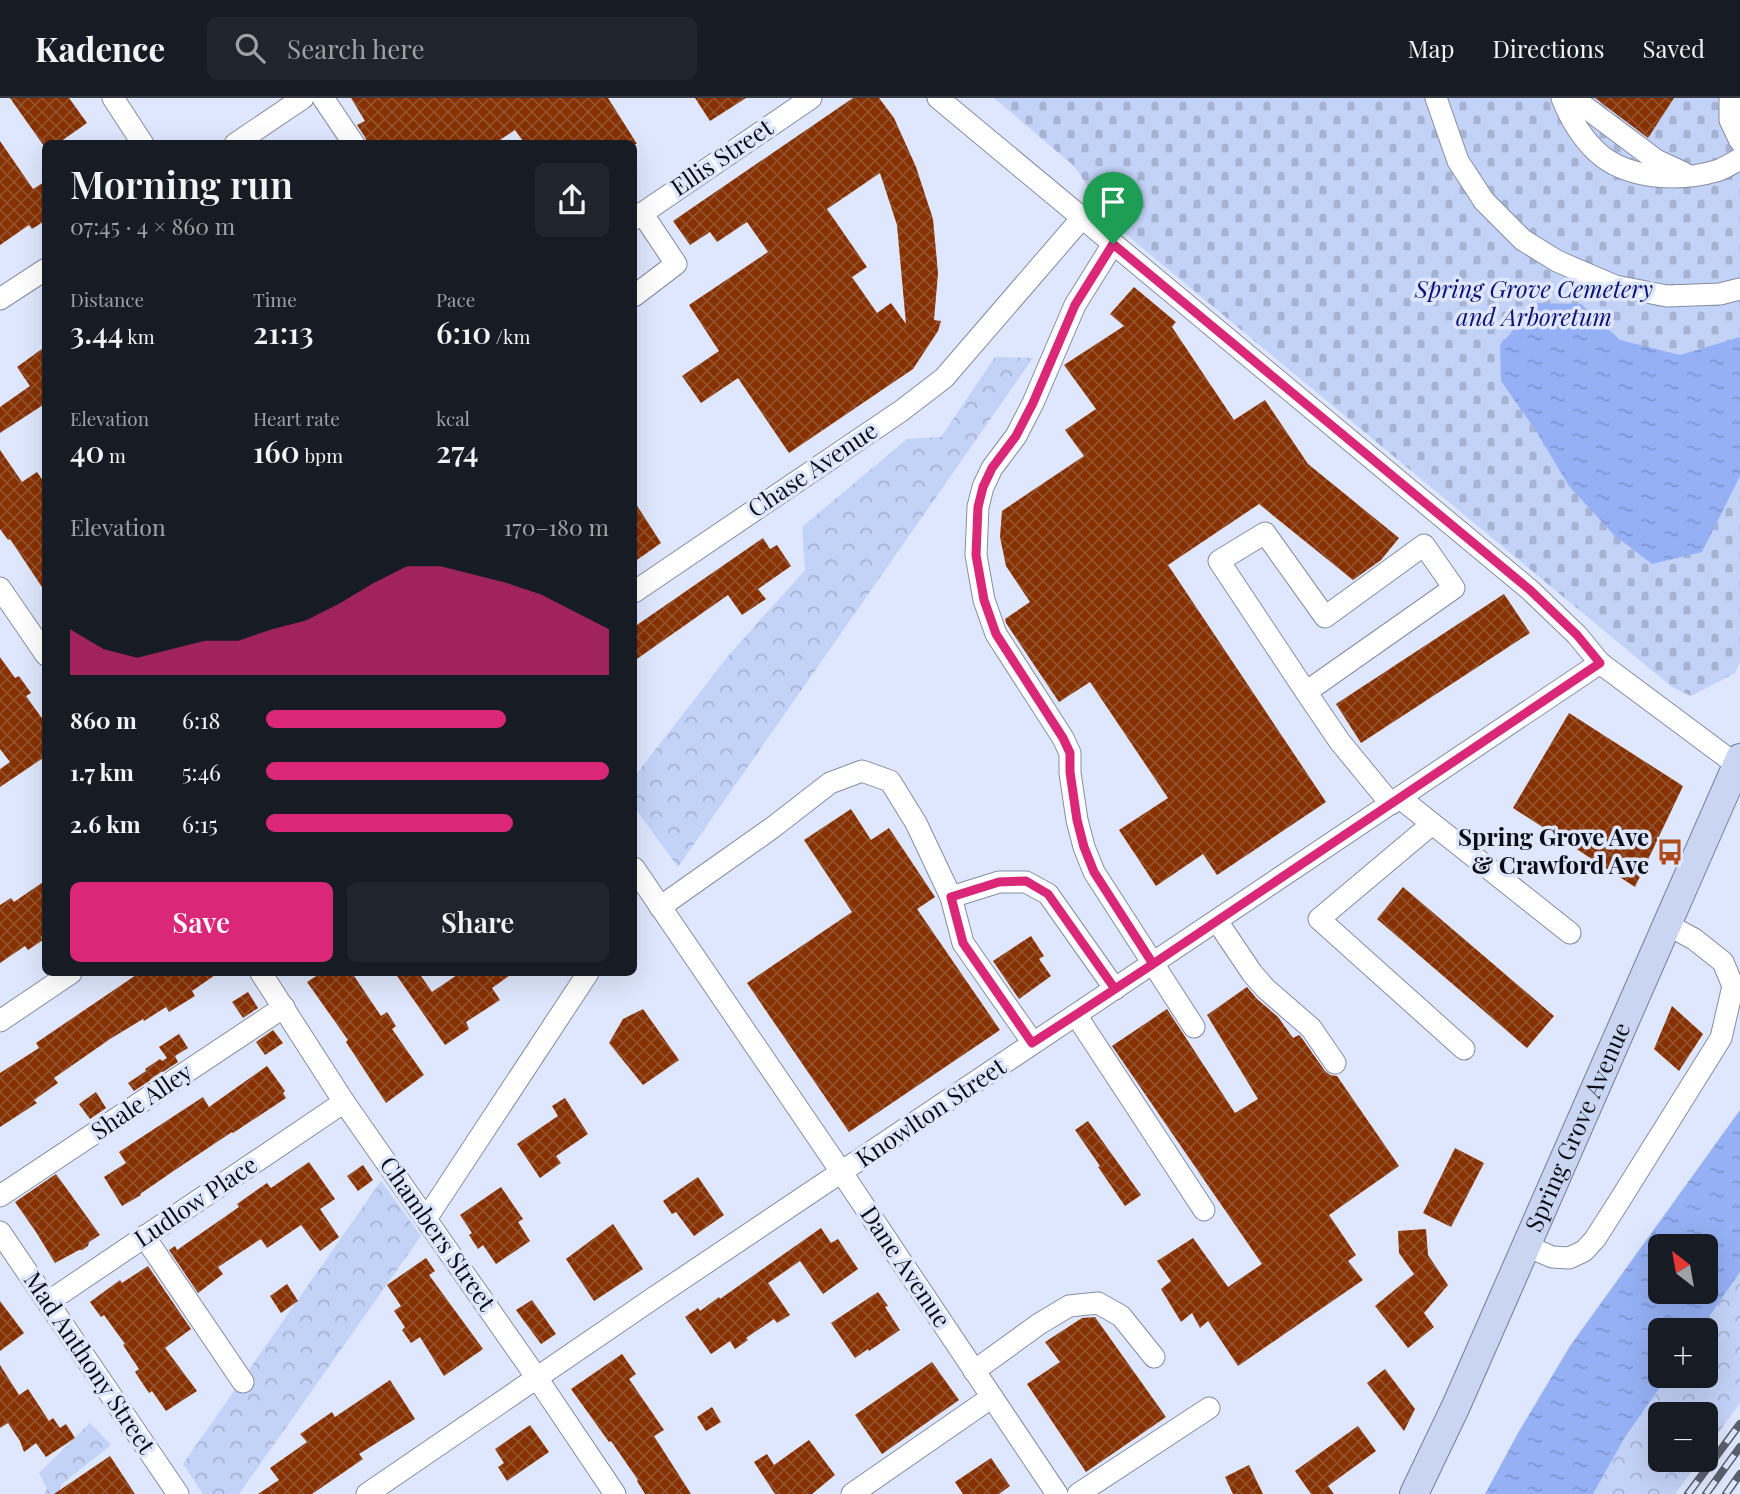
<!DOCTYPE html>
<meta charset="utf-8">
<style>
:root{--surface:#171b24;--page:#20242c;--text:#f1f3f6;--muted:#9ea1a6;--line:#363941;--accent:#db2777}
body{margin:0;font-family:"Playfair Display",serif;background:var(--page);color:var(--text);height:100vh;display:flex;flex-direction:column;font-size:26px;white-space:nowrap}
*{box-sizing:border-box;margin:0}
p{font-size:23px;color:var(--muted)}
.icon{flex:none;width:38px;height:38px;fill:none;stroke:currentColor;stroke-width:2;stroke-linecap:round;stroke-linejoin:round}
.map{position:relative;flex:1;overflow:hidden}
.panel{position:absolute;left:42px;top:42px;width:595px;height:836px;display:flex;flex-direction:column;background:var(--surface);border-radius:10px;box-shadow:0 7px 28px #0002}
.panel>*{flex:none}
.needle{width:46px;rotate:329deg}
.controls{position:absolute;left:1648px;top:1136px;display:grid;gap:14px}
.controls a{display:grid;place-items:center;width:70px;height:70px;border-radius:10px;background:var(--surface);box-shadow:0 7px 28px #0002;font-size:35px}
.pin{position:absolute;display:grid;place-items:center;width:60px;height:60px;color:#fff;margin:-72px -30px;border-radius:50% 50% 50% 0;rotate:-45deg;box-shadow:0 0 7px #0007}
.pin .icon{rotate:45deg}
.round{display:grid;place-items:center;flex:none;width:74px;height:74px;border-radius:10px;background:var(--page)}
.overview{display:flex;align-items:center;justify-content:space-between;height:119px;padding:0 28px}
h1{font-size:38px;font-weight:600;line-height:52px}
.metrics{display:grid;grid-template-columns:repeat(3,1fr);gap:10px;height:119px;padding:7px 28px}
.metrics div{display:grid;align-content:center}
.metrics b{font-size:30px;font-weight:600}
.metrics small{font-size:19px;font-weight:400}
.metrics p{font-size:19px}
.chart{height:196px;padding:14px 28px}
.chart p{display:flex;justify-content:space-between}
.chart svg{width:100%;height:126px;margin-top:7px;fill:var(--accent);opacity:.7}
.cta{display:flex;gap:14px;margin-top:auto;padding:14px 28px}
.cta a{flex:1;height:80px;border-radius:10px;background:var(--accent);color:#fff;font-size:28px;font-weight:600;line-height:80px;text-align:center}
.cta a+a{background:var(--page);color:var(--text)}
ul{padding:0 28px;list-style:none;font-size:23px}
li{display:grid;grid-template-columns:112px 84px 1fr;align-items:center;height:52px}
li i{height:18px;border-radius:9px;background:var(--accent)}
header{display:flex;align-items:center;gap:42px;box-sizing:border-box;height:98px;padding:0 35px;background:var(--surface);border-bottom:2px solid var(--line)}
header strong{font-size:33px}
nav{display:flex;gap:38px;margin-inline-start:auto;font-size:24px}
.search{width:490px;height:63px;background:var(--page);display:flex;align-items:center;gap:18px;box-sizing:border-box;padding:0 24px;border-radius:10px;color:var(--muted);font-size:26px}
.map>svg:first-child{display:block}
</style>
<header>
<strong>Kadence</strong>
<div class="search"><svg class="icon" aria-label="search" viewBox="0 0 24 24"><circle cx="10" cy="10" r="6"/><path d="M15 15l6 6"/></svg>Search here</div>
<nav><a>Map</a><a>Directions</a><a>Saved</a></nav>
</header>
<div class="map">
<svg width="1740" height="1396" viewBox="0 0 1740 1396">
<defs>
<pattern id="forest-crowns" width="20" height="18" patternUnits="userSpaceOnUse" patternTransform="scale(1.75)"><rect width="20" height="18" fill="#c3d2f7"/><path d="M2 6a3 3 0 1 1 6 0M12 15a3 3 0 1 1 6 0" fill="none" stroke="#a6b3d3"/></pattern>
<pattern id="cemetery-stones" width="16" height="16" patternUnits="userSpaceOnUse" patternTransform="scale(1.75)"><rect width="16" height="16" fill="#c3d2f7"/><path d="M2 7V4a2 2 0 0 1 4 0v3zM10 15v-3a2 2 0 0 1 4 0v3z" fill="#a6b3d3"/></pattern>
<pattern id="water-ripples" width="26" height="14" patternUnits="userSpaceOnUse" patternTransform="scale(1.75)"><rect width="26" height="14" fill="#95b0f5"/><path d="M2 4q2-2 4 0t4 0M15 11q2-2 4 0t4 0" fill="none" stroke="#7f96d1"/></pattern>
<pattern id="building-cross-hatch" width="8" height="8" patternUnits="userSpaceOnUse" patternTransform="scale(1.75)"><rect width="8" height="8" fill="#873000"/><path d="M0 0l8 8M0 8l8-8" fill="none" stroke="#93522e"/></pattern>
</defs>
<rect width="100%" height="100%" fill="#dee7fd"/>
<g fill="url(#forest-crowns)">
<path d="M995 259 1033 260 678 769 634 709V679L729 557 805 472 802 429 907 341 941 339Z"/>
<path d="M381 1083 421 1138 239 1396H203L183 1366Z"/>
<path d="M1740 1174V1305L1706 1352V1316H1661V1362H1700L1675 1396H1593L1625 1339 1668 1278H1706V1232H1700Z"/>
<path d="M90 1325 111 1347 62 1386 58 1396H44L47 1391 39 1375Z"/>
</g>
<path fill="url(#cemetery-stones)" d="M994 0H1740V564L1735 575 1691 598 1672 589 1111 124 1074 68Z"/>
<g fill="url(#water-ripples)" fill-rule="evenodd">
<path d="M1537 205 1581 206 1620 242 1680 257 1740 239V378L1702 454 1652 466 1614 437 1569 388 1536 333 1501 283 1500 247Z"/>
<path d="M1740 1012V1174L1700 1232H1661V1278H1668L1625 1339 1593 1396H1485L1518 1335 1570 1248ZM1661 1148H1706V1194H1661Z"/>
</g>
<g fill="url(#building-cross-hatch)" fill-rule="evenodd">
<path d="M10 0H69L87 25 57 46H46V51Z"/>
<path d="M351 0H608L637 46H525L515 32 494 46H367L365 39 357 27 365 23Z"/>
<path d="M695 0H746L710 23Z"/>
<path d="M853 0H879L894 20 916 69 933 121 938 175 934 222 941 223 938 233 913 271 789 355 738 280 701 305 682 278 719 253 689 207 768 154 747 124 717 144 710 134 690 147 673 123ZM880 75 897 127 906 226 891 205 877 215 852 179 867 169 827 111Z"/>
<path d="M1595 0H1674L1648 40Z"/>
<path d="M0 43 33 91 46 83V122L32 131 29 127 0 147Z"/>
<path d="M1134 189 1176 224 1172 229 1234 322 1265 302 1308 366 1399 440 1381 462 1353 482 1259 406 1168 467 1326 704 1217 777 1203 756 1156 788 1119 732 1168 700 1090 584 1059 604 1006 525 1005 521 1030 504 1006 468 1000 439 1002 413 1084 358 1065 332 1096 311 1064 267 1124 228 1110 216Z"/>
<path d="M46 248V310L43 307 0 335V309L30 288 17 269Z"/>
<path d="M0 352 22 384 37 374 46 387V495L10 441 8 442 0 431Z"/>
<path d="M634 403 661 445 634 464Z"/>
<path d="M763 440 770 451 777 447 791 468 758 491 766 501 742 517 728 497 634 563V529Z"/>
<path d="M1504 496 1530 535 1361 645 1336 606Z"/>
<path d="M0 559 15 580 19 578 31 595 26 598 46 626V658L0 689V671L10 664 0 651Z"/>
<path d="M1569 615 1683 688 1635 789 1513 710Z"/>
<path d="M851 711 871 742 889 730 935 799 917 811 1000 932 849 1034 747 885 852 814 804 742Z"/>
<path d="M46 782V837L41 839 43 842 28 852 25 848 0 865V807L11 800 14 804Z"/>
<path d="M1403 789 1554 918 1527 950 1377 821Z"/>
<path d="M1031 838 1044 858 1039 861 1051 878 1019 901 993 863Z"/>
<path d="M139 875H218L192 893 195 898 169 914 166 909 144 923 143 921 110 941 54 980 58 985 34 1002 37 1005 0 1029V975L39 950 36 945Z"/>
<path d="M321 875H352L381 918 387 914 396 928 392 931 424 977 386 1005 346 944 348 942 307 884Z"/>
<path d="M395 875H419L432 894 460 875H513L492 890 500 902 466 924 469 931 445 947Z"/>
<path d="M1247 889 1257 901 1278 919 1293 940 1299 937 1301 939 1325 973 1330 977 1337 978 1399 1068 1329 1117 1356 1157 1348 1163 1363 1182 1238 1268 1208 1223 1200 1230 1192 1215 1181 1224 1161 1191 1171 1183 1157 1163 1193 1140 1228 1189 1262 1166 1112 948 1167 911 1235 1015 1258 1001 1207 917Z"/>
<path d="M248 894 258 910 243 920 232 904Z"/>
<path d="M1672 908 1703 936 1679 973 1654 951Z"/>
<path d="M643 911 679 962 643 987 609 945 623 921Z"/>
<path d="M273 932 283 945 265 957 256 944Z"/>
<path d="M179 936 188 950 175 958 178 964 134 993 128 985 146 973 145 971 160 961 162 963 167 960 159 949Z"/>
<path d="M267 968 285 993 283 995 286 1000 233 1035 232 1034 178 1070 140 1096 141 1097 122 1108 104 1079 126 1065 119 1054 203 999 209 1009Z"/>
<path d="M96 994 106 1010 90 1021 79 1006Z"/>
<path d="M565 1000 588 1036 556 1058 561 1065 540 1080 517 1046 558 1018 552 1008Z"/>
<path d="M1088 1023 1141 1097 1125 1108 1098 1069 1100 1068 1075 1032Z"/>
<path d="M1455 1050 1484 1065 1451 1129 1423 1115Z"/>
<path d="M309 1064 335 1101 320 1111 339 1139 320 1153 301 1127 267 1150 261 1141 218 1169 223 1176 198 1195 169 1152 175 1148 177 1152 239 1109 237 1106 267 1085 271 1090Z"/>
<path d="M363 1067 373 1082 358 1093 347 1078Z"/>
<path d="M56 1076 100 1137 89 1144 88 1148 82 1152H79L55 1165 36 1134 15 1104Z"/>
<path d="M698 1079 724 1117 694 1138 676 1114 672 1116 663 1103Z"/>
<path d="M501 1089 523 1121 518 1124 530 1143 496 1166 483 1147 478 1151 469 1137 472 1135 460 1117Z"/>
<path d="M613 1126 643 1171 594 1203 566 1161Z"/>
<path d="M821 1130 831 1145 838 1141 858 1171 823 1196 800 1163 768 1185 790 1217 777 1225 774 1221 746 1240 748 1242 735 1251 730 1243 711 1256 685 1219 698 1210 700 1213 719 1199 720 1201Z"/>
<path d="M1426 1131 1428 1157 1448 1187 1424 1215 1434 1229 1408 1250 1375 1208 1414 1176 1399 1155 1398 1133Z"/>
<path d="M426 1160 435 1173 429 1177 483 1251 444 1278 420 1239 411 1245 402 1232 405 1229 394 1213 401 1208 387 1187Z"/>
<path d="M148 1168 191 1231 165 1250 197 1293 166 1313 152 1293 149 1295 135 1274 139 1271 123 1247 125 1246 104 1217 101 1219 90 1204 120 1182 122 1185Z"/>
<path d="M287 1186 298 1203 281 1215 270 1198Z"/>
<path d="M878 1194 888 1208 885 1209 900 1232 869 1253 868 1251 855 1260 831 1225Z"/>
<path d="M532 1202 556 1236 541 1246 516 1212Z"/>
<path d="M0 1203 24 1235 0 1253Z"/>
<path d="M1095 1219 1166 1319 1086 1374 1027 1286 1060 1264 1045 1244 1082 1220Z"/>
<path d="M622 1256 636 1276 629 1281 664 1332 654 1338 691 1396H645L637 1383 638 1382 611 1343 609 1344 571 1291Z"/>
<path d="M932 1264 959 1302 882 1356 855 1317Z"/>
<path d="M0 1267 19 1297 28 1291 49 1323 53 1320 60 1330 66 1326 75 1340 46 1359 36 1345 24 1354 20 1343 8 1325 0 1330Z"/>
<path d="M1385 1271 1415 1311 1404 1333 1367 1285Z"/>
<path d="M390 1282 415 1321 359 1356 363 1361 312 1396H258L279 1382 270 1370 307 1344 300 1336 332 1314 335 1319Z"/>
<path d="M712 1309 721 1324 706 1333 697 1319Z"/>
<path d="M530 1327 549 1354 507 1383 498 1369 504 1365 495 1351Z"/>
<path d="M1358 1328 1376 1353 1328 1388 1334 1396H1311L1295 1373Z"/>
<path d="M809 1342 835 1377 812 1396H775L754 1364 767 1356 774 1367Z"/>
<path d="M110 1358 135 1396H54Z"/>
<path d="M991 1360 1010 1388 999 1396H963L955 1384Z"/>
<path d="M1249 1367 1263 1396H1233L1225 1379Z"/>
</g>
<g fill="none" stroke-linecap="round" stroke-linejoin="round">
<g stroke="#858da1" stroke-width="23">
<g id="minor">
<path d="M113 0 143 46"/>
<path d="M323 0 354 46"/>
<path d="M938 0 1530 492 1577 537 1600 565 1737 667"/>
<path d="M1436 0 1458 63 1484 103 1523 142 1557 163 1615 188 1667 198 1720 196 1740 191"/>
<path d="M1562 0C1570 20 1581 39 1597 54 1626 81 1679 84 1716 73 1724 71 1732 65 1740 61"/>
<path d="M1573 0 1656 62 1684 75"/>
<path d="M1730 0V22L1740 43"/>
<path d="M235 46 303 0"/>
<path d="M634 121 811 0"/>
<path d="M1113 146 1075 207 1033 305 1016 338 992 370 983 389 978 409 976 457 984 502 996 536 1063 640 1070 655V675L1077 722 1084 749 1094 774 1194 929"/>
<path d="M634 198 676 166 642 115"/>
<path d="M0 201 46 171"/>
<path d="M0 490 46 557"/>
<path d="M634 494 901 313 944 280 1082 120"/>
<path d="M1306 594 1219 463 1265 435 1325 519 1424 447 1454 490 1306 594 1340 644 1391 706"/>
<path d="M1400 700 1570 835"/>
<path d="M1432 726 1319 821 1464 951"/>
<path d="M634 770 842 1075 1057 1396"/>
<path d="M951 799 999 784H1026L1048 796 1115 891"/>
<path d="M660 809 772 730 830 685 862 673 890 683 916 725 934 763 951 799 963 845 1033 945"/>
<path d="M1217 823 1252 875 1266 891 1311 930 1335 965"/>
<path d="M261 875 344 1004 537 1280 615 1396"/>
<path d="M1076 917 1204 1112"/>
<path d="M0 923 71 875"/>
<path d="M0 1098 284 909"/>
<path d="M426 1121 588 875"/>
<path d="M0 1134 178 1396"/>
<path d="M144 1138 243 1284"/>
<path d="M1527 1148 1552 1159 1569 1160 1584 1153 1595 1141 1618 1105 1721 940 1733 888 1723 864 1694 841 1668 827"/>
<path d="M48 1204 344 1004"/>
<path d="M974 1273 1039 1226 1069 1208 1098 1205 1121 1218 1154 1259"/>
<path d="M367 1396 655 1199 1600 565"/>
<path d="M852 1396 992 1299"/>
<path d="M1078 1396 1209 1310"/>
</g>
</g>
<g stroke="#6f7d9e" stroke-width="30">
<g id="major">
<path id="s1" d="M1414 1396 1456 1308 1740 660"/>
</g>
</g>
<use href="#minor" stroke="#fff" stroke-width="21"/>
<use href="#major" stroke="#cad5f2" stroke-width="28"/>
<g stroke="#5b606d" stroke-width="8">
<g id="rail">
<path d="M1688 1396 1740 1326"/>
<path d="M1706 1396 1740 1349"/>
<path d="M1726 1396 1740 1376"/>
</g>
</g>
<use href="#rail" stroke="#dee7fd" stroke-width="5" stroke-dasharray="16" stroke-linecap="butt"/>
</g>
<g fill="none" stroke-linecap="round" stroke-linejoin="round">
<g stroke="#fff" stroke-width="14">
<path id="route" d="M1113 146 1075 207 1033 305 1016 338 992 370 983 389 978 409 976 457 984 502 996 536 1063 640 1070 655V674L1077 722 1084 749 1094 774 1153 866C1113 892 1073 919 1032 945L963 845 951 799 999 784 1026 783 1048 796 1115 891 1153 866 1600 565 1577 537 1530 492 1113 146"/>
</g>
<use href="#route" stroke="#db2777" stroke-width="9"/>
</g>
<defs>
<g id="bus-bare" transform="scale(2.1)"><path d="M-5-6H5V4H4V6H2V4H-2V6H-4V4H-5ZM-3.5-4V0h7V-4ZM-3.5 1.2v1.5H-2V1.2ZM2 1.2v1.5H3.5V1.2Z" fill="#b04b1c" stroke="#dee7fd" stroke-width="2.5" paint-order="stroke"/></g>
</defs>
<g fill-rule="evenodd">
<use href="#bus-bare" x="1670" y="754"/>
</g>
<g text-anchor="middle" stroke-width="7" stroke-linejoin="round" paint-order="stroke">
<g font-size="24" fill="#0a0d14" stroke="#dee7fd">
<text transform="translate(722 60) rotate(-34)" y="8">Ellis Street</text>
<text transform="translate(813 372) rotate(-34)" y="8">Chase Avenue</text>
<text transform="translate(142 1004) rotate(-34)" y="8">Shale Alley</text>
<text transform="translate(931 1015) rotate(-34)" y="8">Knowlton Street</text>
<text dy="8" stroke="none"><textPath href="#s1" startOffset="402">Spring Grove Avenue</textPath></text>
<text transform="translate(196 1104) rotate(-34)" y="8">Ludlow Place</text>
<text transform="translate(437 1136) rotate(55)" y="8">Chambers Street</text>
<text transform="translate(905 1169) rotate(56)" y="8">Dane Avenue</text>
<text transform="translate(89 1265) rotate(56)" y="8">Mad Anthony Street</text>
</g>
<g font-size="24" font-style="italic" fill="#0c1376" stroke="#dee7fd">
<text x="1534" y="200">Spring Grove Cemetery<tspan x="1534" dy="28">and Arboretum</tspan></text>
</g>
<g font-size="24" font-weight="bold" fill="#0a0d14" stroke="#dee7fd" text-anchor="end">
<text x="1649" y="748">Spring Grove Ave<tspan x="1649" dy="28">&amp; Crawford Ave</tspan></text>
</g>
</g>
</svg>
<div class="controls">
<a><svg class="needle" viewBox="-14 -14 28 28"><path d="M0-13l5 13h-10z" fill="#e53935"/><path d="M0 13l5-13h-10z" fill="#9ea1a6"/></svg></a>
<a>+</a>
<a>−</a>
</div>
<div class="pin" style="left:1113px;top:146px;background:#1e9e55"><svg class="icon" aria-label="arrive" viewBox="0 0 24 24"><path d="M6 21V4h12l-3 4 3 4H6"/></svg></div>
<section class="panel">
<div class="overview"><div><h1>Morning run</h1><p>07:45 · 4 × 860 m</p></div><a class="round"><svg class="icon" aria-label="share" viewBox="0 0 24 24"><path d="M12 15V3M7 8l5-5 5 5M5 13v7h14v-7"/></svg></a></div>
<div class="metrics">
<div><p>Distance</p><b>3.44<small> km</small></b></div>
<div><p>Time</p><b>21:13</b></div>
<div><p>Pace</p><b>6:10<small> /km</small></b></div>
</div>
<div class="metrics">
<div><p>Elevation</p><b>40<small> m</small></b></div>
<div><p>Heart rate</p><b>160<small> bpm</small></b></div>
<div><p>kcal</p><b>274</b></div>
</div>
<div class="chart"><p><span>Elevation</span>170–180 m</p>
<svg viewBox="0 0 160 44" preserveAspectRatio="none"><path d="M0 44V28L10 35L20 38L30 35L40 32L50 32L60 28L70 25L80 19L90 12L100 6L110 6L120 9L130 12L140 16L150 22L160 28V44z"/></svg>
</div>
<ul>
<li><b>860 m</b>6:18<i style="width:70%"></i></li>
<li><b>1.7 km</b>5:46<i style="width:100%"></i></li>
<li><b>2.6 km</b>6:15<i style="width:72%"></i></li>
</ul>
<div class="cta"><a>Save</a><a>Share</a></div>
</section>
</div>
